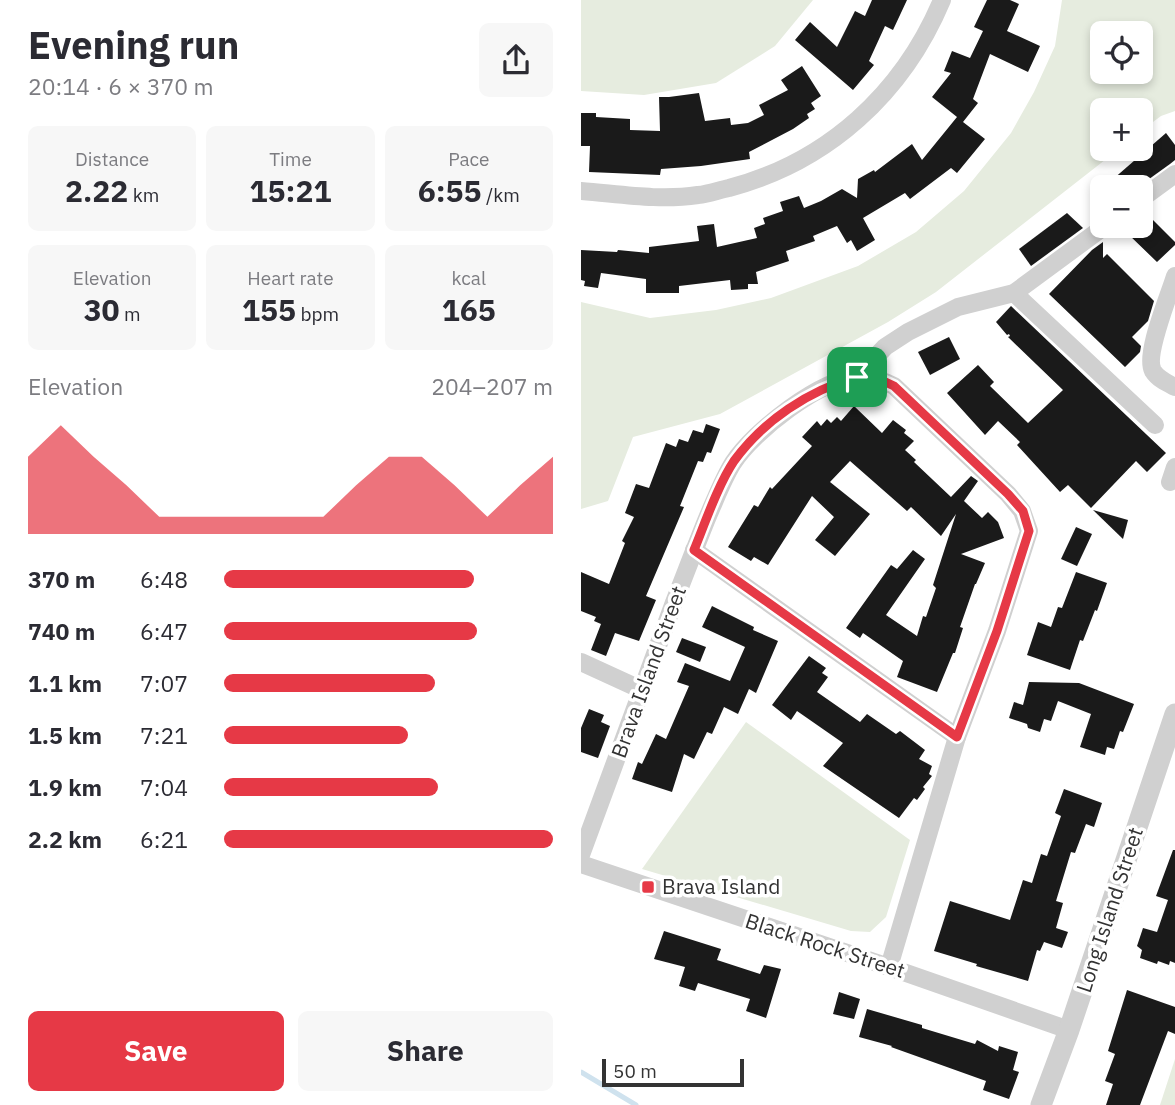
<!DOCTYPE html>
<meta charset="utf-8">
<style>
:root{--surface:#fff;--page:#f7f7f7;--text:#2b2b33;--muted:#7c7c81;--accent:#e63946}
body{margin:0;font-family:"IBM Plex Sans",sans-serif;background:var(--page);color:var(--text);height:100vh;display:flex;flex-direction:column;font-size:26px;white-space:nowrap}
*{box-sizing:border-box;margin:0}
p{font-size:23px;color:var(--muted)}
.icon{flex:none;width:38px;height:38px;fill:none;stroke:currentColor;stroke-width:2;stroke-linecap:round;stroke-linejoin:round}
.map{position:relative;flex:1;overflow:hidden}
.panel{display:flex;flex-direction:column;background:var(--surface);width:581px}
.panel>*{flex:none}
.tools{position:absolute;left:509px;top:21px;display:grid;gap:14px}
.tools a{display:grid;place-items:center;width:63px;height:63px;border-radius:10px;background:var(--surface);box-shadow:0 4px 10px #0003;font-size:35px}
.scale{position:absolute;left:21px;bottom:18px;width:142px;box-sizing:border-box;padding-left:7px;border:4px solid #333;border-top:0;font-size:19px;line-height:24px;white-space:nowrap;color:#333;-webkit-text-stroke:5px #fff;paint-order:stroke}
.pin{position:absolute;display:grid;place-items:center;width:60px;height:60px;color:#fff;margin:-30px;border-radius:14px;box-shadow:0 4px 10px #0006}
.round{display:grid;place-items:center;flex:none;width:74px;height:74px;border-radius:10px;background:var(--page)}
.summary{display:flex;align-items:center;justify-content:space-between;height:119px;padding:0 28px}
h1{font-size:38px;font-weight:800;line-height:52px}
.figures{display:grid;grid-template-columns:repeat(3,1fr);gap:10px;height:119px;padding:7px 28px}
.figures div{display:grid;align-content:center;border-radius:10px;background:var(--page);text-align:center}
.figures b{font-size:30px;font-weight:800}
.figures small{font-size:19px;font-weight:400}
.figures p{font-size:19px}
.chart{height:196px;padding:14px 28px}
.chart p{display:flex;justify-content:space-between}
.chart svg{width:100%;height:126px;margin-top:7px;fill:var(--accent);opacity:.7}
.button{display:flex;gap:14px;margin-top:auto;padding:14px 28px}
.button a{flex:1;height:80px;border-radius:10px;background:var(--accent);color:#fff;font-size:28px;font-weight:800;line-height:80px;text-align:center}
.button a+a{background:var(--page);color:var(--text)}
ul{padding:0 28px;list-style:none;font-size:23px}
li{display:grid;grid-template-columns:112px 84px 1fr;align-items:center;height:52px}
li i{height:18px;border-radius:9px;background:var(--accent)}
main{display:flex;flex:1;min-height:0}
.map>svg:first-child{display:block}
</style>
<main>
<section class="panel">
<div class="summary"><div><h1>Evening run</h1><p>20:14 · 6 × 370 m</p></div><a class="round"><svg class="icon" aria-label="share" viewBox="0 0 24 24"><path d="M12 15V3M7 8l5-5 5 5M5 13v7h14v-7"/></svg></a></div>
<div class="figures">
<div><p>Distance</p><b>2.22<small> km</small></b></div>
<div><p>Time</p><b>15:21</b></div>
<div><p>Pace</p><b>6:55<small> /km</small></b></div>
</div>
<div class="figures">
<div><p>Elevation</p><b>30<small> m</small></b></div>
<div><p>Heart rate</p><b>155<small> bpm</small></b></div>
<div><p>kcal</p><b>165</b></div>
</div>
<div class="chart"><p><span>Elevation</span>204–207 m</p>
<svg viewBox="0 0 160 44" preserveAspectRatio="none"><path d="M0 44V17L10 6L20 17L30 27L40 38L50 38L60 38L70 38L80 38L90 38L100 27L110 17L120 17L130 27L140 38L150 27L160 17V44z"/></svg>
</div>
<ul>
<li><b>370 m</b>6:48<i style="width:76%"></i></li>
<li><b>740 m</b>6:47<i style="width:77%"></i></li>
<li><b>1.1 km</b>7:07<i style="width:64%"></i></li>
<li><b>1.5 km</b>7:21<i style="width:56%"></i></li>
<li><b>1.9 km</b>7:04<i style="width:65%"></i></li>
<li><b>2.2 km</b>6:21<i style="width:100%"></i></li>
</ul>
<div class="button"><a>Save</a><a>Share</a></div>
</section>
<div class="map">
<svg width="594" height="1105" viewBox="0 0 594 1105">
<rect width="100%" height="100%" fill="#fff"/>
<g fill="#e6ecdf" fill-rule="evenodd">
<path d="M0 0H232L194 46 135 83 63 95 0 91Z"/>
<path d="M481 0H594V111L580 116 560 131V110H522V149H538L355 292 307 322 139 414 52 437 27 501 0 509V302L69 318 135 310 190 298 277 266 335 232 383 191 430 133 453 92 474 46ZM560 33V72H522V33Z"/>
<path d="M165 722 329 840 305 917 289 932 270 931 61 869Z"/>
<path d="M594 1059V1105H579Z"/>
</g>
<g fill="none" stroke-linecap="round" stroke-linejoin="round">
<path stroke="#cfe2ee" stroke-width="5" d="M0 1072 55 1105"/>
</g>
<g fill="#1a1a1a">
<path d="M291 0H326L312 30 304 26 288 61 293 65 272 90 214 40 229 22 256 47 274 11 284 16Z"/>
<path d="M406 0H429L438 4 426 31 459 46 447 72 409 54 392 99 397 103 382 122 404 139 376 173 370 168 329 199 324 193 282 218 294 240 276 251 270 240 266 243 256 226 232 236 234 241 205 251 208 261 175 272 177 284H167V289L150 290 149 280 98 286V293H65V279L20 273 17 288 3 286 4 281 0 280V250L36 252 37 250 68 253V247L118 241 116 226 133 224 136 247 176 238 173 228 184 224 182 218 202 211 199 202 218 196 223 208 240 201 261 189 276 198 277 179 293 170 294 172 331 144 341 160 376 117 351 97 370 73 363 71 371 51 389 58 402 31 393 27Z"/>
<path d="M221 66 240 96 230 103 234 109 226 114 228 118 212 129 168 152 169 159 120 166 80 169 79 175 8 172 9 146H0V113H15V117L49 119V130L79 131 78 97H88L118 93 124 121 149 118 150 125 167 123 183 115 178 105 207 90 200 80Z"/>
<path d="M585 133 594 145V160L589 164 557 187H523Z"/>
<path d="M486 213 502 228 450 266 438 249Z"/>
<path d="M565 213 594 242V245L576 262 546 233 553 226H560V218Z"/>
<path d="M522 242V258L526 254 573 301 567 321 551 337 560 346 559 352 544 367 468 294 511 250Z"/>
<path d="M430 306 585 453 566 472 555 461 510 508 487 485 479 492 436 445 439 442 417 421 404 435 366 393 397 365 413 382 409 386 447 423 482 390 427 337 429 336 428 334 426 335 415 322Z"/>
<path d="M368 337 379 359 349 375 337 352Z"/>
<path d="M273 406 301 433 312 420 325 430 323 433 333 441 324 450 335 460 333 462 370 497 390 476 397 481 383 501 401 518 407 512 417 522 423 538 380 554 404 563 395 584H394L379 627 382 628 374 653H372L356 692 316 677 322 661 282 633 279 638 265 628 310 565 316 569 332 550 344 559 305 615 336 636 342 616 345 617 355 588 352 585 375 514 360 536 330 507 326 511 269 461 249 482 289 514 254 556 234 540 253 517 231 496 187 565 173 557 170 561 147 547 173 505 177 507 189 487 191 489 231 446 221 437 236 421 240 426 246 419 250 423 256 417 260 421Z"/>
<path d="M125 424 139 429 130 453 126 452 122 462 117 461 99 506 103 507 65 596 75 600 58 641 34 633 25 656 10 650 20 624 13 621 15 617 0 611V572L28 584 44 543 41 541 53 517 44 513 55 484 68 488 85 443 95 447 98 439 107 442 112 430 122 433Z"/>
<path d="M512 510 547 520 542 539Z"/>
<path d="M495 527 511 534 496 566 480 559Z"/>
<path d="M495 572 526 583 516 611 514 610 502 641 499 640 489 670 446 655 457 622 470 627 477 607 481 608Z"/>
<path d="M131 606 173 627 172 630 197 641 175 693 168 689 157 714 143 707 131 734 126 732 113 759 103 754 91 792 51 779 57 762 61 764 75 734 85 739 108 686 96 682 104 663 149 681 164 647 121 627Z"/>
<path d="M101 638 125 647 119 662 95 652Z"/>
<path d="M228 656 245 668 241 673 247 677 236 692 279 722 286 714 315 734 319 731 344 750 338 759 351 766 348 774 351 776 342 787 344 789 336 800 333 798 318 818 242 766 262 743 216 711 210 720 191 705Z"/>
<path d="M448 682 498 683 553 704 542 732 539 731 533 749 526 747 524 755 499 747 510 714 477 701 470 721 463 719 459 732 447 728 446 724 428 718 433 702 442 705Z"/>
<path d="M8 709 23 715 20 722 29 726 17 758 0 752V728Z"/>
<path d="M483 789 521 803 513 827 505 824 494 853 490 852 475 901 482 903 475 928 487 932 481 948 463 942 459 951 456 950 447 981 395 966 396 964 353 951 369 901 429 920 442 880 451 883 460 854 466 856 480 816 474 813Z"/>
<path d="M592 850H594V963L589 961 588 965 577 961 576 964 559 958 561 950 556 946 562 928 576 932 587 900 575 896Z"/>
<path d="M83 931 140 949 136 960 179 974 183 965 200 969 185 1018 165 1011 169 999 117 983 114 991 98 986 104 967 73 959Z"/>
<path d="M546 990 594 1007V1034L587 1031 559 1105H525L532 1084 524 1081 534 1054 527 1051Z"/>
<path d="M258 992 279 999 273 1019 252 1014Z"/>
<path d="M286 1009 341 1025V1028L394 1044 396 1040 417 1051 418 1046 437 1052 432 1070 438 1072 428 1099 402 1090 405 1081 310 1047 311 1046 278 1037Z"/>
</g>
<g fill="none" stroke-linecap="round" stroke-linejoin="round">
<g stroke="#d0d0d0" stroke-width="18">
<path d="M0 191C39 194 78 201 117 195 128 194 138 190 148 188 247 162 322 93 361 0"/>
<path d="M560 199 594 174"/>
<path d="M594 276C588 296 563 355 572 371 577 379 586 383 594 387"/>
<path d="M433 293 574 425"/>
<path d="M276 377 304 347 327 332 377 307 433 293 524 226"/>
<path d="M589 482 594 467"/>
<path d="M113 550 376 737"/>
<path d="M0 662 61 690"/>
<path d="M0 855C31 772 61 688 92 605 104 575 115 545 127 516 135 498 142 479 152 463 173 431 239 379 277 377 290 377 301 380 313 386L427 494 441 511 448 531 416 631 376 737 308 967"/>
<path d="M0 864 308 967 488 1030"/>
</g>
<path stroke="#d0d0d0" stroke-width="21" d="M460 1105 488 1030 594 714"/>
</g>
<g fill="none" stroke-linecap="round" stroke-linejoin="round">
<g stroke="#fff" stroke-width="14">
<path id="route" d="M276 377 298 379 313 386 427 494 442 511 448 531 416 631 376 737 113 550C124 523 137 485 153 461 182 421 228 390 276 377Z"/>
</g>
<use href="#route" stroke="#e63946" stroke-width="9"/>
</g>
<rect fill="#e63946" stroke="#fff" stroke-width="2.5" x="60" y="880" width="14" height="14" rx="3.5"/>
<g text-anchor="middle" stroke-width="7" stroke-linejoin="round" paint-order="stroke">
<g font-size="21" fill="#333" stroke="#fff">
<text transform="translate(68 672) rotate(-70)" y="7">Brava Island Street</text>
<text transform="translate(529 910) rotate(-72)" y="7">Long Island Street</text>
<text transform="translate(244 946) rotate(18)" y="7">Black Rock Street</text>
</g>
<g font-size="21" fill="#333" stroke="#fff" text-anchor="start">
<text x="81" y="894">Brava Island</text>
</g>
</g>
</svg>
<div class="tools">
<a><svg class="icon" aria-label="locate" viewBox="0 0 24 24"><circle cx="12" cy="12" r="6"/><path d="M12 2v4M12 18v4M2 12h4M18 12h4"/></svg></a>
<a>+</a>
<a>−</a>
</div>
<div class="scale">50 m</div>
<div class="pin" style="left:276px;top:377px;background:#1e9e55"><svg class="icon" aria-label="arrive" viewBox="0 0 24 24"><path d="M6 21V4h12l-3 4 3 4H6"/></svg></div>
</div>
</main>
